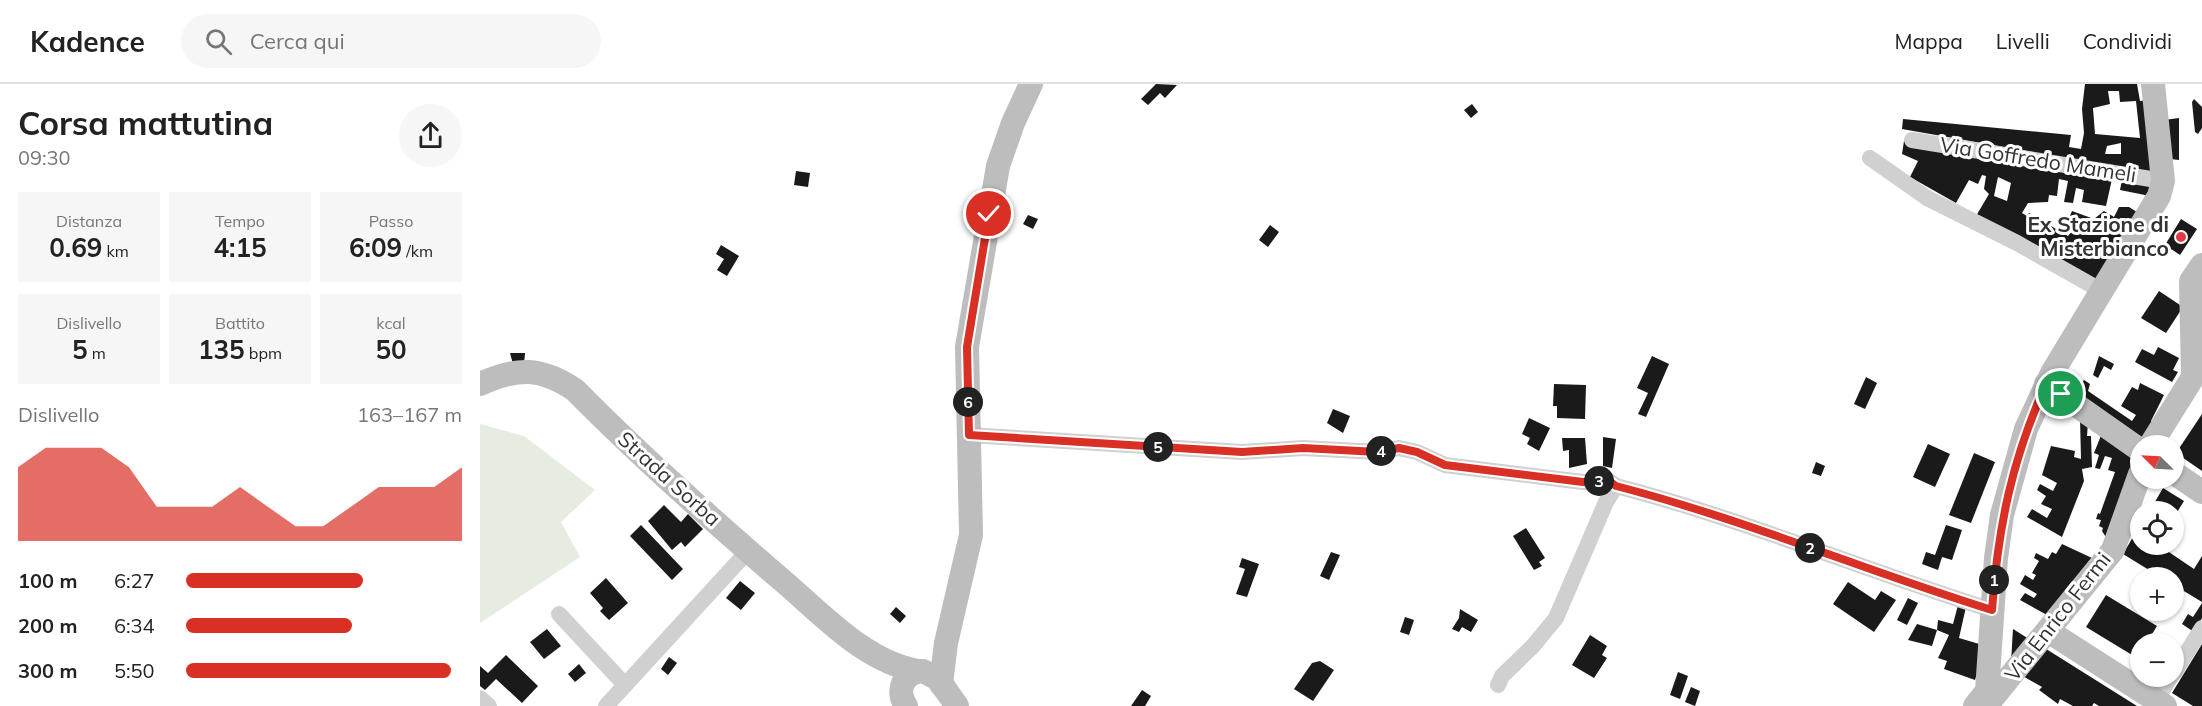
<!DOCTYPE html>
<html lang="it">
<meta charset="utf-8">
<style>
:root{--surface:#fff;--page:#f6f6f6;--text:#222;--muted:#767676;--line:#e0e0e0;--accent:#d93025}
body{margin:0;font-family:Mulish,sans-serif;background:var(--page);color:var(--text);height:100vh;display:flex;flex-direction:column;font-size:22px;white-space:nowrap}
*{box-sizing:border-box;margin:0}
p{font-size:20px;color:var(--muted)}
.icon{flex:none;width:33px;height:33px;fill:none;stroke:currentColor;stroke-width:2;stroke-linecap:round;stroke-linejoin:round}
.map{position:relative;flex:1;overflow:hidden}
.drawer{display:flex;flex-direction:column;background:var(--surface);width:480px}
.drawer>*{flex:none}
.needle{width:39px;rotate:294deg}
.tools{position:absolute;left:1650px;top:351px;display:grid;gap:12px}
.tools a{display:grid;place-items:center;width:54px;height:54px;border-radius:50%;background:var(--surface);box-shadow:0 2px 4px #0004;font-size:30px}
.pin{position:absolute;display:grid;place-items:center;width:51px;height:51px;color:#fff;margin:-26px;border:3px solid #fff;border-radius:50%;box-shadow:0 2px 6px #0007}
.km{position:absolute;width:30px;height:30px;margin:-15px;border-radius:50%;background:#222;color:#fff;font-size:16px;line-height:30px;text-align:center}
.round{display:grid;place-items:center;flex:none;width:63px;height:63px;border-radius:32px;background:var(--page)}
.summary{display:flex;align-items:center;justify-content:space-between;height:102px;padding:0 18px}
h1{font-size:33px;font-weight:700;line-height:45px}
.figures{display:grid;grid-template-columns:repeat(3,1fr);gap:9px;height:102px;padding:6px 18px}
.figures div{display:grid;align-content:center;border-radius:0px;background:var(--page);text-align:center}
.figures b{font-size:26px;font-weight:700}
.figures small{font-size:16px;font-weight:400}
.figures p{font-size:16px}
.chart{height:168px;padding:12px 18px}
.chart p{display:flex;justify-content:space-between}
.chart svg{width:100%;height:108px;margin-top:6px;fill:var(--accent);opacity:.7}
ul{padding:0 18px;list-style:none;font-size:20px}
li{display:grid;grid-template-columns:96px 72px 1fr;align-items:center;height:45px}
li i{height:15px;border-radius:8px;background:var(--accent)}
header{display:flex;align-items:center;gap:36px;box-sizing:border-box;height:84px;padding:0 30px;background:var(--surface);border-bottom:2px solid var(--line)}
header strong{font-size:28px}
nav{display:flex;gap:33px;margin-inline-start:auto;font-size:21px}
.search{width:420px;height:54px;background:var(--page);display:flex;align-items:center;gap:15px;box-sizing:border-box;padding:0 21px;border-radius:33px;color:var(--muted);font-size:22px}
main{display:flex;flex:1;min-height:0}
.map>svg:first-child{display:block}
</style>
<header>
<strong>Kadence</strong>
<div class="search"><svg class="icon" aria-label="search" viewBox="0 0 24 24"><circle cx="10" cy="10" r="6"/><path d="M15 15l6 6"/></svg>Cerca qui</div>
<nav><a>Mappa</a><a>Livelli</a><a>Condividi</a></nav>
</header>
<main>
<section class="drawer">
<div class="summary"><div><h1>Corsa mattutina</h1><p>09:30</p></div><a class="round"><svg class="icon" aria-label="share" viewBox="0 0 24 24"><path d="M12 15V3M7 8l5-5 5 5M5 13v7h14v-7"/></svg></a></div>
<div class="figures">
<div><p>Distanza</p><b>0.69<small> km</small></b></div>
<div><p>Tempo</p><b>4:15</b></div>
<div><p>Passo</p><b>6:09<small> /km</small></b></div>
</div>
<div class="figures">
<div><p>Dislivello</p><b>5<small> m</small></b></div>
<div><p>Battito</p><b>135<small> bpm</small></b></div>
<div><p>kcal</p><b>50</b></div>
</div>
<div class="chart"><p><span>Dislivello</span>163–167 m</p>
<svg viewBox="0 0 160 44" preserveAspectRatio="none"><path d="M0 44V14L10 6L20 6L30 6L40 14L50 30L60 30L70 30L80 22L90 30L100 38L110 38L120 30L130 22L140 22L150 22L160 14V44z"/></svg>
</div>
<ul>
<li><b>100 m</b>6:27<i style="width:64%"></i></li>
<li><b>200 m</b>6:34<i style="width:60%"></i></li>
<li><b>300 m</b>5:50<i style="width:96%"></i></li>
</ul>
</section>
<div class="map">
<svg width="1722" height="622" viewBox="0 0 1722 622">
<rect width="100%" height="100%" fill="#fff"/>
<path fill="#e6ecdf" d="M0 340 44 352 115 406 81 438 100 473 0 539Z"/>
<g fill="#1a1a1a" fill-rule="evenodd">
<path d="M676 0 697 1 685 14 680 9 668 21 661 15Z"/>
<path d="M1605 0H1657L1660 17 1668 16 1672 89 1422 45 1423 35 1591 51 1589 63 1601 65 1604 49 1602 25ZM1628 7H1639L1640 18 1656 17 1660 54 1615 50 1613 24 1630 20ZM1641 59V70H1625L1627 62Z"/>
<path d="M1714 15 1722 23V44L1718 50 1715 48 1712 18Z"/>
<path d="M992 20 998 28 991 34 984 26Z"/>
<path d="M1699 34V76L1690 75 1684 36Z"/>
<path d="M1424 57 1632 95 1626 122 1602 118 1604 106 1596 104 1593 119 1584 118 1588 97 1579 95 1577 112 1569 111 1568 118 1548 119 1542 129 1547 132 1549 129 1588 152 1592 147 1589 145 1594 137 1589 134 1592 127 1614 135 1624 127 1634 133 1639 123H1649L1660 130 1617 198 1496 132 1509 110 1504 105 1506 92 1502 91 1498 100 1489 96 1476 119 1430 93 1438 77 1422 70ZM1518 93 1531 99 1527 117 1514 112Z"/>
<path d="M316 87 330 89 328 103 314 101Z"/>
<path d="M1642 96 1675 101 1670 112 1640 106Z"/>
<path d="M548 131 558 135 553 145 543 140Z"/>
<path d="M1701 135 1717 145 1700 171 1685 161Z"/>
<path d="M790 141 799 148 788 163 779 156Z"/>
<path d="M241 161 259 172 247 192 237 186 244 175 236 170Z"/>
<path d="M1679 207 1703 223 1686 249 1661 234Z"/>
<path d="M1678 263 1699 274 1693 286 1698 288 1692 298 1655 278 1662 265 1674 271Z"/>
<path d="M30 269H45L44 280H33Z"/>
<path d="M1172 272 1189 280 1166 333 1158 330 1168 309 1157 304Z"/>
<path d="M1619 272 1634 280 1631 286 1624 282 1618 294 1613 291Z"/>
<path d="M1386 293 1397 299 1385 325 1374 320Z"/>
<path d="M1604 296 1610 300 1608 307 1652 337 1656 331 1641 322 1652 303 1658 306 1660 299 1684 311 1671 337 1676 339 1662 357 1594 312Z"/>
<path d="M1074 300 1106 301 1105 335 1077 334V322H1073Z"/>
<path d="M853 325 870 332 863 349 847 339Z"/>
<path d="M1722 330V387L1696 369Z"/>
<path d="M1049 334 1070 344 1059 367 1047 360 1050 354 1042 350Z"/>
<path d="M1600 334 1608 339 1607 352H1611L1612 383 1602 385 1604 397 1582 453 1547 433 1552 425 1567 434 1572 425 1561 420 1566 412 1557 406 1560 400 1573 407 1577 399 1562 391 1571 362 1595 367 1594 373 1601 375Z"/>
<path d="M1622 349 1655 372 1627 455 1622 447 1623 444 1619 442 1621 436 1616 435 1618 429 1620 430 1635 388 1628 386 1632 374 1625 372 1620 385 1615 384 1619 371 1614 369Z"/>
<path d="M1123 353 1136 355 1132 384 1123 382Z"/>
<path d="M1082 354H1105L1107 380 1089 384V366L1083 367Z"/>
<path d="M1448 360 1470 370 1455 403 1433 393Z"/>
<path d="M1494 369 1515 378 1491 439 1469 431Z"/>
<path d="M1336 378 1345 382 1341 392 1332 389Z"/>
<path d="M1683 404 1704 417 1694 433V428H1669Z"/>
<path d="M184 421 201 438 208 430 223 445 205 463 201 458 192 466 168 437Z"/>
<path d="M161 441 203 485 192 496 150 452Z"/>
<path d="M1466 441 1482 446 1472 476 1462 473 1458 486 1442 480 1446 468 1455 471Z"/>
<path d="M1660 441V460H1677L1714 485 1722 472V518L1694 501V494H1682L1643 470Z"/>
<path d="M1046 444 1065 474 1059 478 1062 482 1054 486 1033 452Z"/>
<path d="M1582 460 1612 474 1567 531 1540 516 1545 509 1554 514 1557 510 1540 500 1545 491 1553 496 1556 491 1552 489 1559 477 1554 474 1556 469 1568 475 1572 468 1576 470Z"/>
<path d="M851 468 860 471 849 496 840 492Z"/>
<path d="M762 474 779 480 767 513 756 510 765 485 759 483Z"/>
<path d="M126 494 148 519 129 536 120 527 123 524 110 509Z"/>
<path d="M260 497 275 509 261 526 246 514Z"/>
<path d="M1368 498 1395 516 1401 507 1416 516 1394 548 1353 520Z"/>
<path d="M1626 511 1677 542 1666 560H1660L1657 574 1606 543Z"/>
<path d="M1428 514 1438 519 1427 541 1417 536Z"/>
<path d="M1722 519V534L1714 548 1702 540 1708 530 1713 533Z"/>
<path d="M1478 521 1486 523 1479 554 1506 562 1495 596 1464 585 1467 577 1458 574 1469 551 1457 546 1458 536 1473 540Z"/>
<path d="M416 523 426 532 420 539 410 530Z"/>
<path d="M980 525 998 536 991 548 982 543 979 548 972 545 979 534Z"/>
<path d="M925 533 934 536 929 551 920 548Z"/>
<path d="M1437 540 1457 546 1452 562 1428 556Z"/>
<path d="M67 545 81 562 64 575 50 558Z"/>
<path d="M1533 545 1549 555 1531 578Z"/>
<path d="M1110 551 1127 562 1122 571 1127 574 1114 594 1092 581Z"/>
<path d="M1722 560V622H1713L1692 609Z"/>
<path d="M1563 563 1657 622H1619L1614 619 1612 622H1593L1580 615 1578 620 1559 606 1562 603 1541 591Z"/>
<path d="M26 571 58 602 42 619 16 595 5 606 0 602V582L8 589Z"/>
<path d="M189 573 197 579 188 591 181 585Z"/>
<path d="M840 577 854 586 833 617 814 605 832 579Z"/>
<path d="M99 580 106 589 95 598 88 590Z"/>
<path d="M1198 588 1208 592 1200 615 1190 611Z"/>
<path d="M1211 603 1220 607 1215 622 1205 618Z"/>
<path d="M662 606 671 612 665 622H651Z"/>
</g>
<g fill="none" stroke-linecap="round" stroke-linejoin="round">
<g stroke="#d0d0d0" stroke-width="16">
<path d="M1432 56 1683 97"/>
<path d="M1390 74 1447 114 1537 159 1620 206"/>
<path d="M489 351 762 368 823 364 898 368 919 364 937 368 965 381 1103 398 1129 397 1136 402C1264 435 1386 487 1512 526"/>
<path d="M79 530 145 601"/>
<path d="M1694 589 1722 544"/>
<path d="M1018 601 1022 592 1053 562 1076 534 1126 418 1136 402"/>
<path d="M0 614 9 622"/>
<path d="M126 622 268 467"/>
<path d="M1673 622 1691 592"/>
</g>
<g stroke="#bdbdbd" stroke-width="24">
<path d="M0 300C37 283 61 283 95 306 161 373 232 436 303 497 343 531 385 578 438 587"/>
<path d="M1566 300 1660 366"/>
<path d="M1670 362 1713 293 1711 197 1722 181"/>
<path d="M1694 389 1722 408"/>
<path d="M1568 547 1685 622"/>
<path d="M461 600 466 559 491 451 487 263 518 82 533 39 551 0"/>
<path d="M426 622C415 606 424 588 443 587L458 595 477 622"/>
<path d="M1495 622 1507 607 1516 474 1522 431 1546 345 1572 289 1679 112 1683 97 1673 0"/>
<path d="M1506 622 1633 466 1660 390"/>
</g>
</g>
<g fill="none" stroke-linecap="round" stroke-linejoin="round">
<g stroke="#fff" stroke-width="12">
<path id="route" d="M509 130 487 263 489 351 762 368 823 364 898 368 919 364 937 368 965 381 1103 398 1129 397 1136 402C1264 435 1386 487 1512 526 1518 443 1532 375 1566 300L1581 310"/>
</g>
<use href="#route" stroke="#d93025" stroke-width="8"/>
</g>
<circle fill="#e63946" stroke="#fff" stroke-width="2" cx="1701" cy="153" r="6"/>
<g text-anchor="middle" stroke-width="6" stroke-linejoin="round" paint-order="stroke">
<g font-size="21" fill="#333" stroke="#fff">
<text transform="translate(1558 76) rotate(9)" y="7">Via Goffredo Mameli</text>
<text transform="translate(189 395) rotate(42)" y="7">Strada Sorba</text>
<text transform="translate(1578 533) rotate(-52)" y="7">Via Enrico Fermi</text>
</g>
<g font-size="21" font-weight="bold" fill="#333" stroke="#fff" text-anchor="end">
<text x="1689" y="148">Ex Stazione di<tspan x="1689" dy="24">Misterbianco</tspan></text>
</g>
</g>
</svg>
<div class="tools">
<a><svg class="needle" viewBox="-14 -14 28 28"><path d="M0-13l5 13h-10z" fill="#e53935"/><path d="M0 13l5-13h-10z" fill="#767676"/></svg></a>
<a><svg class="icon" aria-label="locate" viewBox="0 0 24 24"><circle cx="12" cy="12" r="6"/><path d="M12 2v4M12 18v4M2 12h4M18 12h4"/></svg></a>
<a>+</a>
<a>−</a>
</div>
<div class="pin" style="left:1581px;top:310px;background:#1e9e55"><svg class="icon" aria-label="arrive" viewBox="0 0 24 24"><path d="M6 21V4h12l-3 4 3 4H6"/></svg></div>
<div class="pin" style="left:509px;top:130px;background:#d93025"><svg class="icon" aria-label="check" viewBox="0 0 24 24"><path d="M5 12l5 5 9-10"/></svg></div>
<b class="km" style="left:1514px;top:496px">1</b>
<b class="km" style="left:1330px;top:464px">2</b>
<b class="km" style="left:1119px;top:397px">3</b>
<b class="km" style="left:901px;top:367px">4</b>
<b class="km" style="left:678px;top:363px">5</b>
<b class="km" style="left:488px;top:318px">6</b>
</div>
</main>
